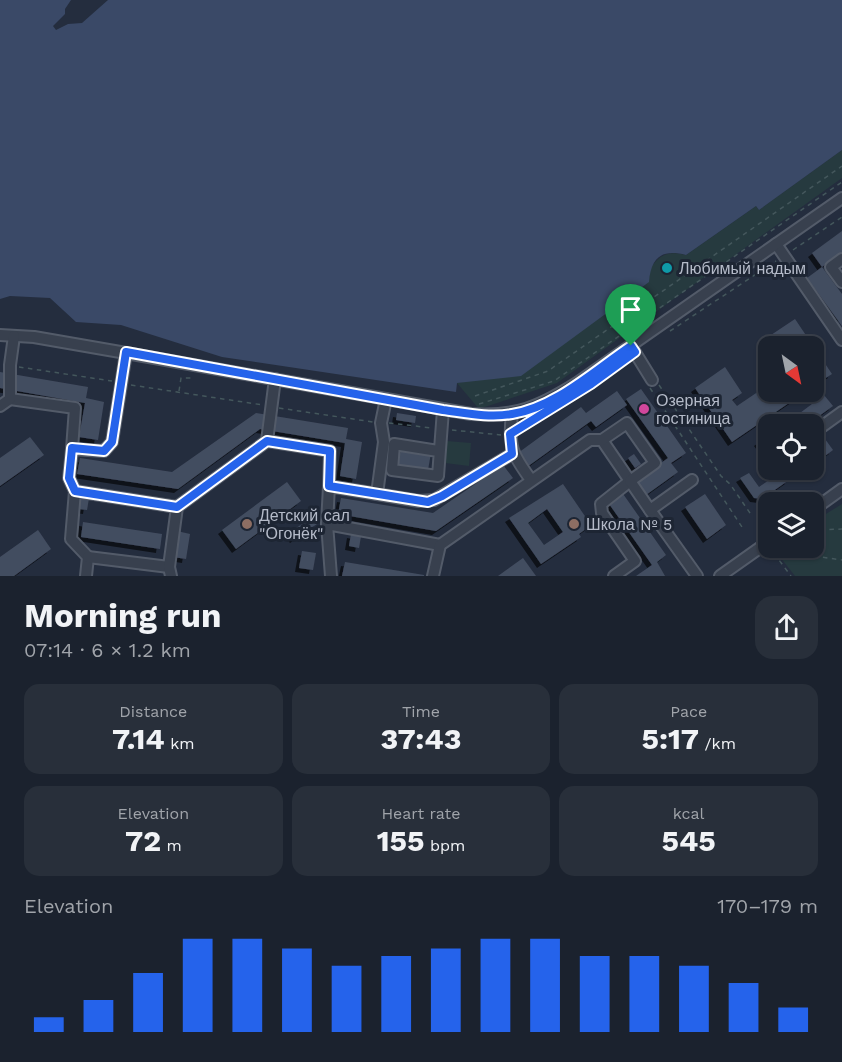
<!DOCTYPE html>
<meta charset="utf-8">
<style>
:root{--surface:#1b222e;--page:#282f3a;--text:#f1f3f6;--muted:#a0a4aa;--line:#393f4a;--accent:#2563eb}
body{margin:0;font-family:"Work Sans",sans-serif;background:var(--page);color:var(--text);height:100vh;display:flex;flex-direction:column;font-size:22px;white-space:nowrap}
*{box-sizing:border-box;margin:0}
p{font-size:20px;color:var(--muted)}
.icon{flex:none;width:33px;height:33px;fill:none;stroke:currentColor;stroke-width:2;stroke-linecap:round;stroke-linejoin:round}
.map{position:relative;height:576px;overflow:hidden}
.drawer{display:flex;flex-direction:column;background:var(--surface);flex:1}
.drawer>*{flex:none}
.needle{width:39px;rotate:147deg}
.fabs{position:absolute;left:758px;top:336px;display:grid;gap:12px}
.fabs a{display:grid;place-items:center;width:66px;height:66px;border-radius:12px;background:var(--surface);box-shadow:0 2px 4px #0004,0 0 0 2px var(--line);font-size:30px}
.pin{position:absolute;display:grid;place-items:center;width:51px;height:51px;color:#fff;margin:-62px -26px;border-radius:50% 50% 50% 0;rotate:-45deg;box-shadow:0 0 6px #0007}
.pin .icon{rotate:45deg}
.round{display:grid;place-items:center;flex:none;width:63px;height:63px;border-radius:18px;background:var(--page)}
.headline{display:flex;align-items:center;justify-content:space-between;height:102px;padding:0 24px}
h1{font-size:33px;font-weight:700;line-height:45px}
.metrics{display:grid;grid-template-columns:repeat(3,1fr);gap:9px;height:102px;padding:6px 24px}
.metrics div{display:grid;align-content:center;border-radius:15px;background:var(--page);text-align:center}
.metrics b{font-size:30px;font-weight:700}
.metrics small{font-size:16px;font-weight:400}
.metrics p{font-size:16px}
.chart{height:168px;padding:12px 24px}
.chart p{display:flex;justify-content:space-between}
.chart svg{width:100%;height:108px;margin-top:6px;stroke:var(--accent);stroke-width:6}
.map>svg:first-child{display:block}
</style>
<div class="map">
<svg width="842" height="576" viewBox="0 0 842 576">
<defs>
<filter id="shadow"><feDropShadow dx="-4" dy="4" stdDeviation="0" flood-color="#0009"/></filter>
</defs>
<rect width="100%" height="100%" fill="#242d3e"/>
<g fill="#263a3f">
<path d="M842 150V178L557 383 479 409 457 383 481 379 651 267C662 253 669 251 686 255L756 206 759 210Z"/>
<path d="M447 441 471 443 469 466 445 463Z"/>
<path d="M842 504V576H795L780 557 781 548H813V522Z"/>
</g>
<path fill="#3a4967" d="M0 0H71L65 9V14L53 26 56 30 68 24 82 23 108 0H842V150L759 210 756 206 686 255C662 249 651 257 649 282L521 376 457 383 456 392 222 357 121 325 76 322 50 298 10 296 0 299Z"/>
<g fill="#434d60" fill-rule="evenodd" filter="url(#shadow)">
<path d="M842 231V253L822 267 812 253Z"/>
<path d="M822 267 842 294V326L807 278Z"/>
<path d="M795 319 832 374 813 386V346H768V350L762 341Z"/>
<path d="M725 367 742 393 732 400 737 406 768 385V392H805L732 442 695 388Z"/>
<path d="M0 372 88 387 86 398 104 402 98 440 79 437 85 403 0 388Z"/>
<path d="M641 389 686 453 671 463 678 472 646 495 636 481 668 458 626 399Z"/>
<path d="M617 391 627 405 596 427 591 421 527 467 518 453 581 407 586 413Z"/>
<path d="M824 395 833 406 808 424 800 413Z"/>
<path d="M256 413 348 428 346 439 362 442 356 479 340 476 345 443 260 429 178 489 77 474 80 458 172 472Z"/>
<path d="M397 413 416 416 415 423 396 420Z"/>
<path d="M768 435V452L766 453 758 442Z"/>
<path d="M30 437 44 455 0 486V458Z"/>
<path d="M825 439 833 450 813 465V448Z"/>
<path d="M401 448 431 453 428 470 398 465Z"/>
<path d="M634 454 641 464 635 468 628 458Z"/>
<path d="M503 465 513 478 436 531 338 514 341 498 433 513Z"/>
<path d="M783 470 789 480 762 499 754 498 740 478 749 473 759 487Z"/>
<path d="M287 482 301 501 236 549 222 530Z"/>
<path d="M563 484 591 525 579 534 581 537 541 564 509 518ZM547 509 563 532 544 545 528 523Z"/>
<path d="M621 491 666 555 657 562 665 576H636L652 565 607 501Z"/>
<path d="M705 494 726 525 707 539 685 507Z"/>
<path d="M81 496 89 498 87 510 79 509Z"/>
<path d="M312 517 317 524 294 539 289 533Z"/>
<path d="M83 522 162 534 160 549 81 537Z"/>
<path d="M38 530 51 549 14 576H0V557Z"/>
<path d="M177 531 190 534 186 559 173 557Z"/>
<path d="M351 534 361 536 359 548 349 546Z"/>
<path d="M302 551 316 553 313 570 299 568Z"/>
<path d="M523 558 536 576H498Z"/>
<path d="M345 562 424 575V576H342Z"/>
</g>
<g fill="none" stroke-linecap="round" stroke-linejoin="round">
<g stroke="#535b69" stroke-width="14">
<g id="minor">
<path d="M776 244 842 340"/>
<path d="M842 259 831 267 842 282"/>
<path d="M0 335 34 337 126 353 471 414C516 417 539 407 577 383L842 198"/>
<path d="M631 346 652 380"/>
<path d="M10 399 75 408 72 449 104 451 112 442 126 353"/>
<path d="M386 399 381 423 384 442 377 494 329 486 327 524 440 545"/>
<path d="M0 406 10 399V365L14 336"/>
<path d="M512 414C508 447 512 454 531 480"/>
<path d="M813 433 842 412"/>
<path d="M602 440 630 481 601 504 602 513 635 561 614 576"/>
<path d="M267 441 275 379"/>
<path d="M72 449 69 478 75 491 71 539 88 557 86 576"/>
<path d="M438 451 394 444 392 470 438 476 443 410"/>
<path d="M765 467 768 465"/>
<path d="M75 491 177 507 267 441 330 451 329 486"/>
<path d="M377 494 419 501 434 500 512 454"/>
<path d="M650 510 697 576"/>
<path d="M813 510 842 489"/>
<path d="M327 524 331 576"/>
<path d="M88 557 169 567"/>
<path d="M171 576 169 567 177 507"/>
<path d="M433 576 440 545 590 440H602L627 423 655 463 630 481 650 510 692 480"/>
<path d="M720 576 768 542"/>
</g>
</g>
<g stroke="#44575c" stroke-width="1.5" stroke-dasharray="4.5 4.5" stroke-linecap="butt">
<path d="M793 250 842 217"/>
<path d="M670 331 776 261"/>
<path d="M19 367 112 381"/>
<path d="M131 385 263 405"/>
<path d="M659 385 721 476 730 484 752 516"/>
<path d="M650 388 744 530"/>
<path d="M179 391 181 378H194"/>
<path d="M475 396 548 371 842 166"/>
<path d="M479 404 554 381 842 182"/>
<path d="M279 408 373 422"/>
<path d="M389 423 432 428"/>
<path d="M519 429 554 408"/>
<path d="M452 430 501 435"/>
<path d="M813 535 820 530 842 529"/>
<path d="M779 548 773 552 791 576"/>
<path d="M799 548 806 555 842 560"/>
</g>
<use href="#minor" stroke="#38404e" stroke-width="10"/>
</g>
<g fill="none" stroke-linecap="round" stroke-linejoin="round">
<g stroke="#fff" stroke-width="12">
<path id="route" d="M631 346 635 352 591 384 510 434 512 454 442 496 428 502 329 486 330 451 267 441 177 507 75 491 69 478 72 448 104 451 112 442 126 352 443 410C466 413 489 418 512 414 556 407 595 370 631 346Z"/>
</g>
<use href="#route" stroke="#2563eb" stroke-width="8"/>
</g>
<circle fill="#0f9aa8" stroke="#1d2533" stroke-width="2" cx="667" cy="268" r="6"/>
<circle fill="#d1479c" stroke="#1d2533" stroke-width="2" cx="644" cy="409" r="6"/>
<g fill="#8d6e63" stroke="#1d2533" stroke-width="2">
<circle cx="247" cy="524" r="6"/>
<circle cx="574" cy="524" r="6"/>
</g>
<g text-anchor="middle" stroke-width="6" stroke-linejoin="round" paint-order="stroke">
<g font-size="16" fill="#b5bbc9" stroke="#1d2533" text-anchor="start">
<text x="679" y="274">Любимый надым</text>
<text x="656" y="406">Озерная<tspan x="656" dy="18">гостиница</tspan></text>
<text x="259" y="521">Детский сал<tspan x="259" dy="18">"Огонёк"</tspan></text>
<text x="586" y="530">Школа № 5</text>
</g>
</g>
</svg>
<div class="fabs">
<a><svg class="needle" viewBox="-14 -14 28 28"><path d="M0-13l5 13h-10z" fill="#e53935"/><path d="M0 13l5-13h-10z" fill="#a0a4aa"/></svg></a>
<a><svg class="icon" aria-label="locate" viewBox="0 0 24 24"><circle cx="12" cy="12" r="6"/><path d="M12 2v4M12 18v4M2 12h4M18 12h4"/></svg></a>
<a><svg class="icon" aria-label="layers" viewBox="0 0 24 24"><path d="M12 4l9 5-9 5-9-5zM3 14l9 5 9-5"/></svg></a>
</div>
<div class="pin" style="left:631px;top:346px;background:#1e9e55"><svg class="icon" aria-label="arrive" viewBox="0 0 24 24"><path d="M6 21V4h12l-3 4 3 4H6"/></svg></div>
</div>
<section class="drawer">
<div class="headline"><div><h1>Morning run</h1><p>07:14 · 6 × 1.2 km</p></div><a class="round"><svg class="icon" aria-label="share" viewBox="0 0 24 24"><path d="M12 15V3M7 8l5-5 5 5M5 13v7h14v-7"/></svg></a></div>
<div class="metrics">
<div><p>Distance</p><b>7.14<small> km</small></b></div>
<div><p>Time</p><b>37:43</b></div>
<div><p>Pace</p><b>5:17<small> /km</small></b></div>
</div>
<div class="metrics">
<div><p>Elevation</p><b>72<small> m</small></b></div>
<div><p>Heart rate</p><b>155<small> bpm</small></b></div>
<div><p>kcal</p><b>545</b></div>
</div>
<div class="chart"><p><span>Elevation</span>170–179 m</p>
<svg viewBox="0 0 160 44" preserveAspectRatio="none"><path d="M5 44V38M15 44V31M25 44V20M35 44V6M45 44V6M55 44V10M65 44V17M75 44V13M85 44V10M95 44V6M105 44V6M115 44V13M125 44V13M135 44V17M145 44V24M155 44V34"/></svg>
</div>
</section>
